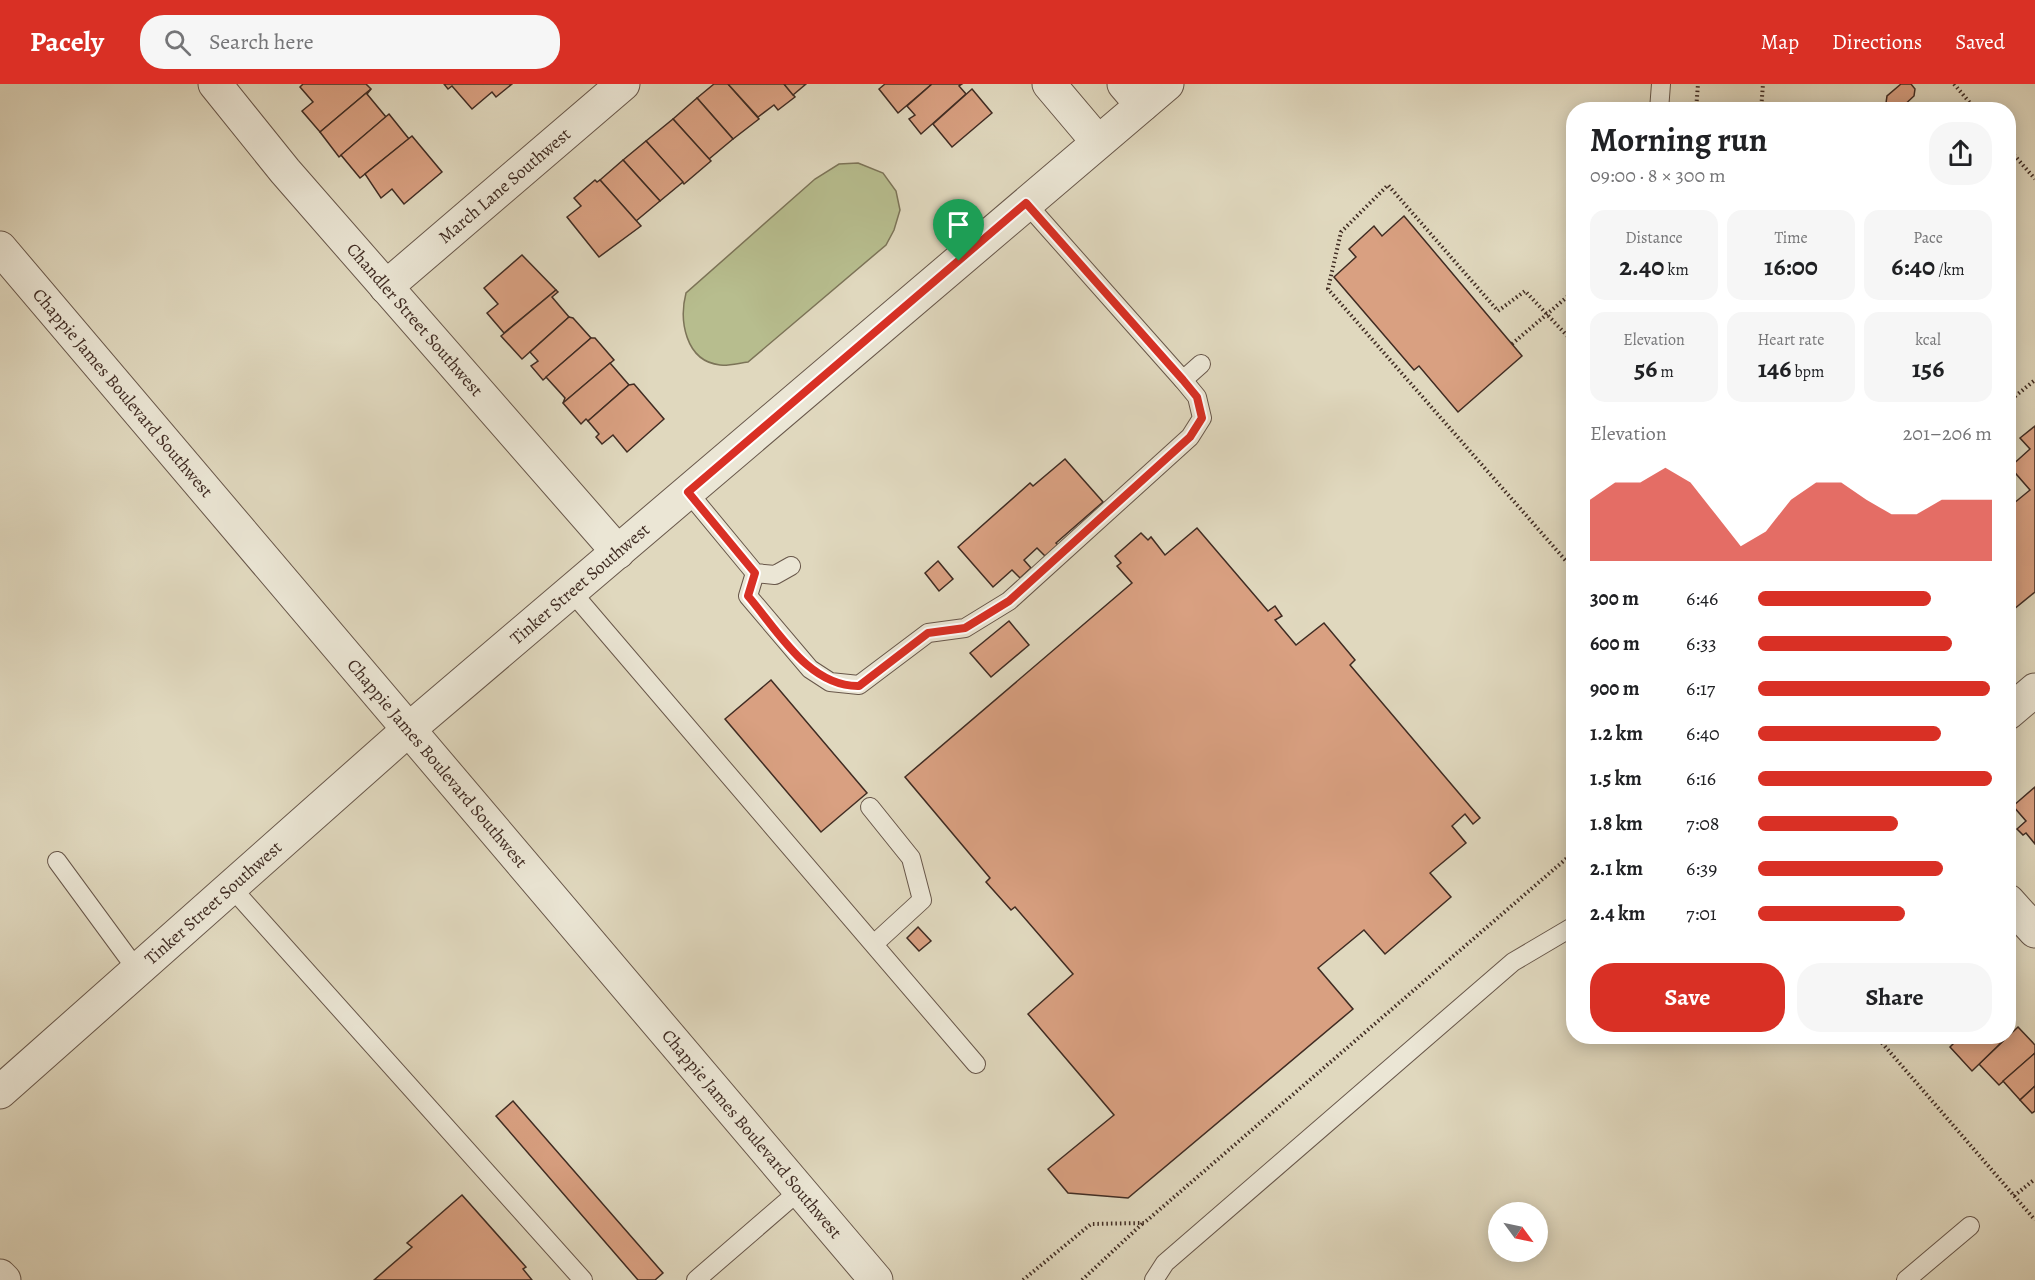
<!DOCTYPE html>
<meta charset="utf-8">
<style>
:root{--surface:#fff;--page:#f6f6f6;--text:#202124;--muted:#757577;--accent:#d93025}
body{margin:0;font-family:Alegreya,serif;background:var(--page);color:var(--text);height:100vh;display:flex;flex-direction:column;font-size:22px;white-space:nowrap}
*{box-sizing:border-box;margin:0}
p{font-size:20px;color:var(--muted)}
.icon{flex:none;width:33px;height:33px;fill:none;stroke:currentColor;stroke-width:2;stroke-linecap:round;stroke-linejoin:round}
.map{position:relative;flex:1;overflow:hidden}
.side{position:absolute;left:1566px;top:18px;width:450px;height:942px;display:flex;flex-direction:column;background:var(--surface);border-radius:24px;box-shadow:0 3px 15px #0003}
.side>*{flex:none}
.needle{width:39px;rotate:123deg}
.tools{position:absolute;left:1488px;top:1118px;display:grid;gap:12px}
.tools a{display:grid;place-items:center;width:60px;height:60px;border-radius:50%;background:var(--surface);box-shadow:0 3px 15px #0003;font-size:30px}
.pin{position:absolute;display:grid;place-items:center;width:51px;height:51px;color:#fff;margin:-62px -26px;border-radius:50% 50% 50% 0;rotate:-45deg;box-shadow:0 0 6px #0007}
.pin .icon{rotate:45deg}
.round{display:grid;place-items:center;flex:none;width:63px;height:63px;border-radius:24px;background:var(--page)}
.head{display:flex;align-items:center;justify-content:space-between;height:102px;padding:0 24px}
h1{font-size:33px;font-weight:700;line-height:45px}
.figures{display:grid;grid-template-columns:repeat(3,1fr);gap:9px;height:102px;padding:6px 24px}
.figures div{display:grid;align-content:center;border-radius:15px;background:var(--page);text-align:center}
.figures b{font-size:26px;font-weight:700}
.figures small{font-size:16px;font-weight:400}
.figures p{font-size:16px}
.chart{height:168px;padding:12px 24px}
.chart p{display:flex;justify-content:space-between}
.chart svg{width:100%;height:108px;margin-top:6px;fill:var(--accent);opacity:.7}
.primary-button{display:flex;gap:12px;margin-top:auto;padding:12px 24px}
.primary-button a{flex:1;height:69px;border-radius:24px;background:var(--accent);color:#fff;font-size:24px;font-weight:700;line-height:69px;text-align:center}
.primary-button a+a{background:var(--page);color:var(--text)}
ul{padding:0 24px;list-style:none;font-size:20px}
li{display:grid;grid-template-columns:96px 72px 1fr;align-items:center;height:45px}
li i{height:15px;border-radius:8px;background:var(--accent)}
header{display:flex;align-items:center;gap:36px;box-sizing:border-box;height:84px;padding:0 30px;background:var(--accent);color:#fff}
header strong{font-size:28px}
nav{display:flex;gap:33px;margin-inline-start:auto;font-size:21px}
.search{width:420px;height:54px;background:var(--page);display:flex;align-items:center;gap:15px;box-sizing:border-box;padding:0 21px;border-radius:24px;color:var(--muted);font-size:22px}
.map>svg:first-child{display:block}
</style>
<header>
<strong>Pacely</strong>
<div class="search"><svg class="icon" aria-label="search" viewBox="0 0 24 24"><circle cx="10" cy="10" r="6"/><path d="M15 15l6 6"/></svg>Search here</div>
<nav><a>Map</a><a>Directions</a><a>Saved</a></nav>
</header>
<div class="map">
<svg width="2035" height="1196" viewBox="0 0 2035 1196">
<rect width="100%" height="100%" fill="#e0d8be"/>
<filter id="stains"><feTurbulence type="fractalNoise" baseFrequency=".00333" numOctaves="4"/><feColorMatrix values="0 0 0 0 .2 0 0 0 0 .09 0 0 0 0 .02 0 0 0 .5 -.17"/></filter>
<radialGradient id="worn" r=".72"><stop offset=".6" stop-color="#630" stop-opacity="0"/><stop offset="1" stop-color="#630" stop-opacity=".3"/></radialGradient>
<path fill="#b7bd8e" stroke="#7c7458" stroke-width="1.5" d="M858 79 883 89 896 107 900 126 894 146 886 161 748 278C739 279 729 282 720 281 685 277 679 236 686 209L815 95 839 80Z"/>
<g fill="#d9a081" stroke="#402c23" stroke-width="1.5">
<path d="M303 0H366L371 5 320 48 302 27 313 18 300 3Z"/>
<path d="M444 0H512L496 13 492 8 472 25 452 2 448 5Z"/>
<path d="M714 0H728L759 35 733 55 697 14Z"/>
<path d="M728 0H784L795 13 778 26 774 21 758 33Z"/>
<path d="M784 0H806L793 11Z"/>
<path d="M885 0H932L898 29 879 5Z"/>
<path d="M932 0H962L959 2 966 10 921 50 909 35 915 31 907 22Z"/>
<path d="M1901 0H1911L1915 5 1914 12 1900 25H1891L1886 19 1887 12Z"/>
<path d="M371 5 367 10 386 33 339 73 320 48Z"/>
<path d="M972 5 992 29 952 63 933 40Z"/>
<path d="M697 14 733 55 709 75 673 35Z"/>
<path d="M389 30 409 55 360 94 341 71Z"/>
<path d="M673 35 711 77 684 100 646 57Z"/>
<path d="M412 52 442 88 404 120 392 105 381 114 365 90Z"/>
<path d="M646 57 683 98 660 117 623 76Z"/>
<path d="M623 76 660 117 636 137 600 96Z"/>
<path d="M595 96 597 98 600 96 641 142 599 173 567 133 581 122 574 114Z"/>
<path d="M1404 132 1522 272 1458 328 1419 282 1414 286 1334 193 1356 173 1349 165 1374 142 1382 152Z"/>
<path d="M522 171 556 206 504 249 487 229 498 220 484 204Z"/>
<path d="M556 206 558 208 552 213 569 233 522 275 501 252Z"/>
<path d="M569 233 573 234 591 254 543 296 531 282 538 277 530 268Z"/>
<path d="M591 254H595L614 276 563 319 565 314 546 293Z"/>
<path d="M610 279 629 301 588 337 586 335 581 340 563 319Z"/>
<path d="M634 300 664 335 627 368 613 351 602 360 596 353 599 350 588 337 629 301Z"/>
<path d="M2035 342V508L2008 530V424L2030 406 2010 383 2030 365 2020 354Z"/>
<path d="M1065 375 1103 418 1056 459 1058 461 1045 472 1037 464 1024 476 1031 484 1020 494 1012 486 993 503 958 463 1030 399 1033 402Z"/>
<path d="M1197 444 1268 527 1275 522 1282 532 1275 536 1296 561 1324 539 1355 576 1350 581 1480 734 1473 740 1465 730 1452 742 1466 759 1430 789 1451 813 1385 870 1364 846 1318 884 1353 925 1128 1114 1068 1109 1048 1085 1114 1031 1028 930 1073 890 1015 823 1011 826 986 798 990 794 905 693 1132 499 1117 482 1121 479 1115 472 1141 449 1148 456 1151 453 1165 471Z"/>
<path d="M938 477 953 495 939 507 925 489Z"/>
<path d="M1009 537 1029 561 991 593 970 569Z"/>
<path d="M771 596 867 709 821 748 725 635Z"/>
<path d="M2035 703V760L2026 749 2023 751 2017 745 2026 737 2013 722Z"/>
<path d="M918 843 931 857 919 867 907 854Z"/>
<path d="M2018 943 2035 961V969L1999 1001 1979 980Z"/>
<path d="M1961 952H2008L1972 987 1950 963Z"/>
<path d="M2035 969V1002L2020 1016 2003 997Z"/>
<path d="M2035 1002V1027L2032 1029 2020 1016Z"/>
<path d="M513 1017 663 1189 655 1196H638L496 1032Z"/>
<path d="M462 1111 526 1183 523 1185 532 1196H374L412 1163 407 1159Z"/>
</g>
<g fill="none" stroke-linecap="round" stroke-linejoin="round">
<g stroke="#68574a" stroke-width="20">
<g id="service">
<path d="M1659 26 1661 0"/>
<path d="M1026 119 1183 296 1201 280"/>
<path d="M688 408 755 489 775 491 791 482"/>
<path d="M755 489 748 512 810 585 830 598 859 601 928 549 965 544 1009 517 1190 353 1202 334 1197 313 1183 296"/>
<path d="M571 507 976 980"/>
<path d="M870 723 911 774 922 816 874 860"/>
<path d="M57 777 137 886"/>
<path d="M231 803 583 1196"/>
<path d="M696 1196 799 1107"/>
<path d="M1154 1196 1165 1179 1513 878 1574 842"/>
<path d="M1906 1196 1970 1142"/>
</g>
</g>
<g stroke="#68574a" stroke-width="35">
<g id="minor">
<path id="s1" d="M215 0 285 87 618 468"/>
<path d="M1049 0 1098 58"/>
<path d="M1124 0 1142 21"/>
<path id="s2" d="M386 203 623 0"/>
<path d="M2008 629 2035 606"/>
<path d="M2008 817 2035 847"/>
<path id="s3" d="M0 1008 408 646 1167 0"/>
<path d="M0 1192 4 1196"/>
</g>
</g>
<g stroke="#68574a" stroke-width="35">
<g id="tertiary">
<path id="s4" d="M0 164 876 1196"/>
</g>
</g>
<g stroke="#402c23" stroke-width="4" stroke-dasharray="1.5 3" stroke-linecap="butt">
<path d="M1954 0 1976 26"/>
<path d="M1696 26 1698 0"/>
<path d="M1761 26 1763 0"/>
<path d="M2008 64 2035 95"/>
<path d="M1574 259 1525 207 1498 227 1388 101 1341 148 1328 205 1574 486"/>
<path d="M1512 260 1574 207"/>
<path d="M2008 318 2035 296"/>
<path d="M1876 952 2035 1136"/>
<path d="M2014 1112 2035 1095"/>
<path d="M1023 1196 1091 1140 1144 1139 1574 768"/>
<path d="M1082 1196 1143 1139"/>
</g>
<use href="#service" stroke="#ebe6d5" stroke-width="18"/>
<use href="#minor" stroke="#ebe6d5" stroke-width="33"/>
<use href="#tertiary" stroke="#ebe6d5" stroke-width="33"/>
</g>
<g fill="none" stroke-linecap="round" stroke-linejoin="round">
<g stroke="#fff" stroke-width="12">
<path id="route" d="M1026 119 1183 296 1197 313 1202 334 1190 353 1009 517 965 544 928 549 859 602C809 603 778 547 748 512L755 489 688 408Z"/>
</g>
<use href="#route" stroke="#d93025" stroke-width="8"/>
</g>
<g text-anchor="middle" stroke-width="5" stroke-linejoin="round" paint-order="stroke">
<g font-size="18" fill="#402c23" stroke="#ebe6d5">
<text dy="6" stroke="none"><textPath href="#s2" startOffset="156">March Lane Southwest</textPath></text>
<text dy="6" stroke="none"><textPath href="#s1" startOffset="309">Chandler Street Southwest</textPath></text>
<text dy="6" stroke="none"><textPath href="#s4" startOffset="190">Chappie James Boulevard Southwest</textPath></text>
<text dy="6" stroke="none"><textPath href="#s3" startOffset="771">Tinker Street Southwest</textPath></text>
<text dy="6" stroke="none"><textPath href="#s4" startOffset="676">Chappie James Boulevard Southwest</textPath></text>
<text dy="6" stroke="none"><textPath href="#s3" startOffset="285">Tinker Street Southwest</textPath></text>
<text dy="6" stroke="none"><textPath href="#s4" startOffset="1162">Chappie James Boulevard Southwest</textPath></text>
</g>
</g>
<rect width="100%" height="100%" filter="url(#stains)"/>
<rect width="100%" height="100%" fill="url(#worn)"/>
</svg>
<div class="tools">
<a><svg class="needle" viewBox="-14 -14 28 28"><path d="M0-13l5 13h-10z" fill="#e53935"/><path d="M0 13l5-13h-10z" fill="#757577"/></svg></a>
</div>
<div class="pin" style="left:959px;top:177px;background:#1e9e55"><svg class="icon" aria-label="arrive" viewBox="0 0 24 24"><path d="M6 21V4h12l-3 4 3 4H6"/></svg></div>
<section class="side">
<div class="head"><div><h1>Morning run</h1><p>09:00 · 8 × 300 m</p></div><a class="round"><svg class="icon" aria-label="share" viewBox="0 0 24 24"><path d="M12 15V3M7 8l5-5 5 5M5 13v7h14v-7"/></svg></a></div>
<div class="figures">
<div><p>Distance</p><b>2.40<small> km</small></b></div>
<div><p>Time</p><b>16:00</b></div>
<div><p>Pace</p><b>6:40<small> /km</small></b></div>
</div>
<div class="figures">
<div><p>Elevation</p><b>56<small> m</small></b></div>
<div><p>Heart rate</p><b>146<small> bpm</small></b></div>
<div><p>kcal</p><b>156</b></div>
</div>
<div class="chart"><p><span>Elevation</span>201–206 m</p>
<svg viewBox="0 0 160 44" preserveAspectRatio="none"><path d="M0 44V19L10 12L20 12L30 6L40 12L50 25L60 38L70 32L80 19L90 12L100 12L110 19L120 25L130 25L140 19L150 19L160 19V44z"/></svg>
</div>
<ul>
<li><b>300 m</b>6:46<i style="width:74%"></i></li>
<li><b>600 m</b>6:33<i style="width:83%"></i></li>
<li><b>900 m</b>6:17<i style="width:99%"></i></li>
<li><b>1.2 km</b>6:40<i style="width:78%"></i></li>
<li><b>1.5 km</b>6:16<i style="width:100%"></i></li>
<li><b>1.8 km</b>7:08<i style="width:60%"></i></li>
<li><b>2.1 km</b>6:39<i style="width:79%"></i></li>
<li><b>2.4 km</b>7:01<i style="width:63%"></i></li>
</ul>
<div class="primary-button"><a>Save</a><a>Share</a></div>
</section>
</div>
